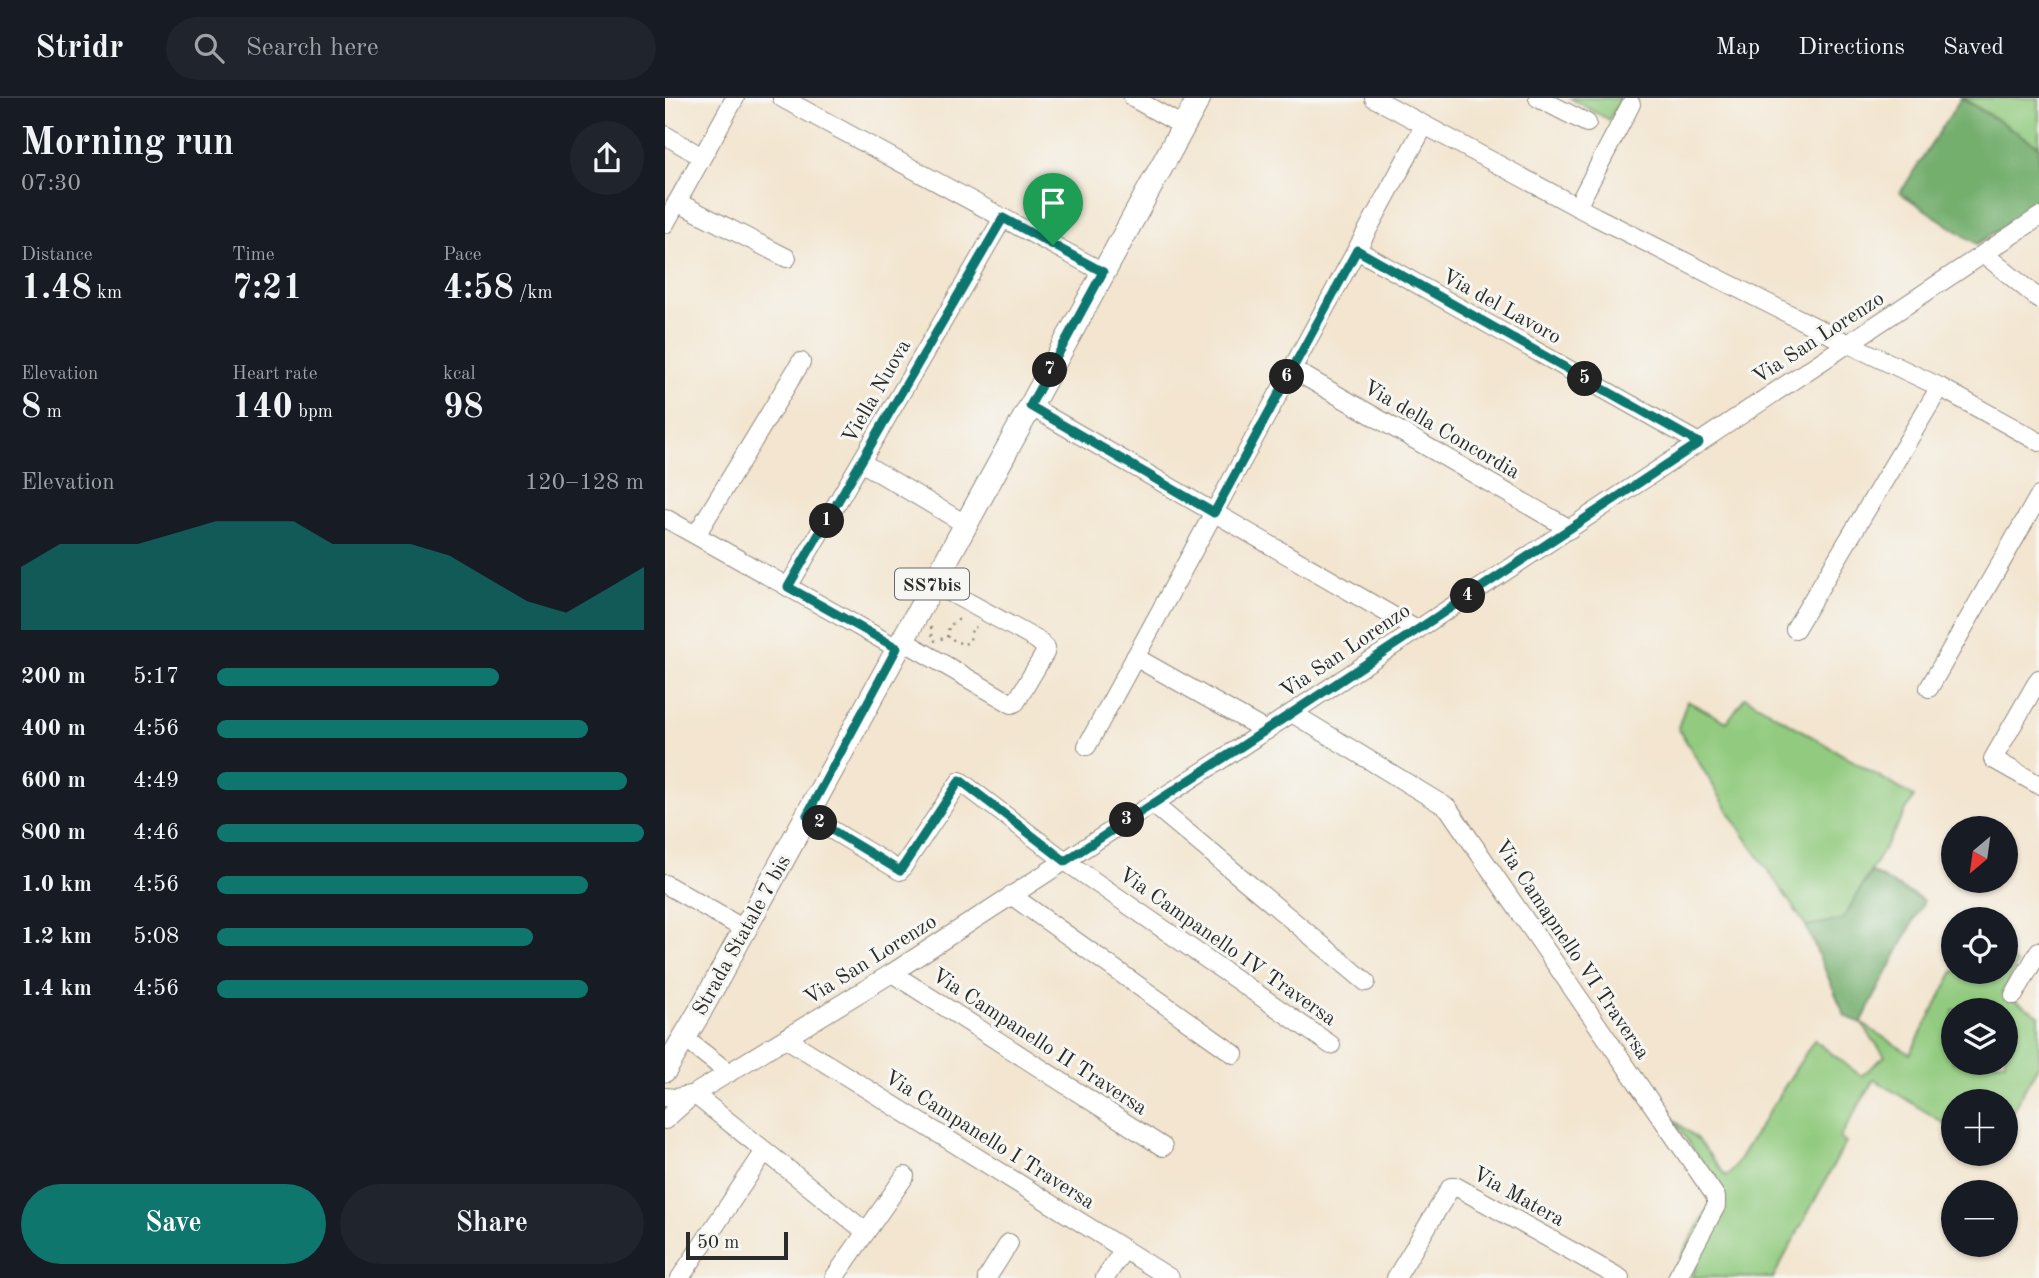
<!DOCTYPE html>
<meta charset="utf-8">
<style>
:root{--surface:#171b24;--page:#20242c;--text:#f1f3f6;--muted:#9ea1a6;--line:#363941;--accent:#0f766e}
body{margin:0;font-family:"Old Standard TT",serif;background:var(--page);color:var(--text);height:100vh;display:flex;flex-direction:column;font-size:26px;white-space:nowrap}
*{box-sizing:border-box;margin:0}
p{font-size:23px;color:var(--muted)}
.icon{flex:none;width:38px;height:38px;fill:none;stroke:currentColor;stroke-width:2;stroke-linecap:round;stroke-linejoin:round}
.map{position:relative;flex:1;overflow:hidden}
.sheet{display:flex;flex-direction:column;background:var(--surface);width:665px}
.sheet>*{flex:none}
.needle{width:46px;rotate:209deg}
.tools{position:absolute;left:1276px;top:718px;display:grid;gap:14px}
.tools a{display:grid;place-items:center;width:77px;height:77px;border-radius:50%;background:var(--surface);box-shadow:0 2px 5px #0004;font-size:35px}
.scale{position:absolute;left:21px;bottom:18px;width:102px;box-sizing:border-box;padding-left:7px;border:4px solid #2b2b2b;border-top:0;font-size:19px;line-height:24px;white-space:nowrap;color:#2b2b2b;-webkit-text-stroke:5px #f6f6f2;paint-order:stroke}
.pin{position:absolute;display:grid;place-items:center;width:60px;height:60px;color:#fff;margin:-72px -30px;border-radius:50% 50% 50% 0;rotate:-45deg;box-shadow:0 0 7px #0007}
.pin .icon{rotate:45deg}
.km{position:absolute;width:35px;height:35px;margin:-18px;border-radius:50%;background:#222;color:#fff;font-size:19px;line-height:35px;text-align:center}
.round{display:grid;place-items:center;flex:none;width:74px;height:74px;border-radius:37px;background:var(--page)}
.overview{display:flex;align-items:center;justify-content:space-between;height:119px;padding:0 21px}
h1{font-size:38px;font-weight:700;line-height:52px}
.stats{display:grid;grid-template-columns:repeat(3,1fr);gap:10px;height:119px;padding:7px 21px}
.stats div{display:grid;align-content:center}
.stats b{font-size:35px;font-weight:700}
.stats small{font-size:19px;font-weight:400}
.stats p{font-size:19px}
.chart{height:196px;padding:14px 21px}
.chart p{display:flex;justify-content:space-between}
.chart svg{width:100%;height:126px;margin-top:7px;fill:var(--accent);opacity:.7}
.action{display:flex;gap:14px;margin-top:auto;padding:14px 21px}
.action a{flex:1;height:80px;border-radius:42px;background:var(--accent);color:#fff;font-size:28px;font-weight:700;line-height:80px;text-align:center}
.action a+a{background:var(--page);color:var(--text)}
ul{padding:0 21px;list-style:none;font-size:23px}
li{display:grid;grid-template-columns:112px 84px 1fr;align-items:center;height:52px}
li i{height:18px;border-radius:9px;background:var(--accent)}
header{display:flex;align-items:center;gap:42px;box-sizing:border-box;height:98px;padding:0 35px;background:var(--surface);border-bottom:2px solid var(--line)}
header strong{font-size:33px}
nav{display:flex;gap:38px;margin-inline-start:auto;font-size:24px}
.search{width:490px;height:63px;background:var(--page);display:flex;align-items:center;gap:18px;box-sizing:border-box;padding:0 24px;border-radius:38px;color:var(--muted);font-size:26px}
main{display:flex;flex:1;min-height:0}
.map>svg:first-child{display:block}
</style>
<header>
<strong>Stridr</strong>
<div class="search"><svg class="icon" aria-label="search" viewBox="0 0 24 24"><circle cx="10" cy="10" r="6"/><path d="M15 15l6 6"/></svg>Search here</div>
<nav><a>Map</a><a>Directions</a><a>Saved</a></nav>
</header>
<main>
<section class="sheet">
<div class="overview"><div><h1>Morning run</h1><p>07:30</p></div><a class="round"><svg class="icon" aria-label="share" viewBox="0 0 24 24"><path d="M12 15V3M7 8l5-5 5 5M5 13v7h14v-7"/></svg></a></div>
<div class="stats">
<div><p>Distance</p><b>1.48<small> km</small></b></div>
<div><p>Time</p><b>7:21</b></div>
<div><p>Pace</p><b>4:58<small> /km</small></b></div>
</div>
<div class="stats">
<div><p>Elevation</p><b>8<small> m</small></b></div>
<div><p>Heart rate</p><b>140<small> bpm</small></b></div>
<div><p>kcal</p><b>98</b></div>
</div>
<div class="chart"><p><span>Elevation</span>120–128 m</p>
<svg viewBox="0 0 160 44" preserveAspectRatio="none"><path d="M0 44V22L10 14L20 14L30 14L40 10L50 6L60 6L70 6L80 14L90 14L100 14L110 18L120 26L130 34L140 38L150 30L160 22V44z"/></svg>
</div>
<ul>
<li><b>200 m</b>5:17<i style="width:66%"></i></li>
<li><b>400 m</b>4:56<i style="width:87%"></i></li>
<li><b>600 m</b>4:49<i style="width:96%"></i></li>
<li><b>800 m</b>4:46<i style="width:100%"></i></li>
<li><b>1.0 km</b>4:56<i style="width:87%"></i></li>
<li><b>1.2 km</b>5:08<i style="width:74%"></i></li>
<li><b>1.4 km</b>4:56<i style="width:87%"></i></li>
</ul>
<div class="action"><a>Save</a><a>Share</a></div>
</section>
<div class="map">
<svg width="1374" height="1180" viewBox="0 0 1374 1180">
<rect width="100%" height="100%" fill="#f6f6f2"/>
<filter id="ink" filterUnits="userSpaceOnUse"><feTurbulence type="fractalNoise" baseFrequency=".0143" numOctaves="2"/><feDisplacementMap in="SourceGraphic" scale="14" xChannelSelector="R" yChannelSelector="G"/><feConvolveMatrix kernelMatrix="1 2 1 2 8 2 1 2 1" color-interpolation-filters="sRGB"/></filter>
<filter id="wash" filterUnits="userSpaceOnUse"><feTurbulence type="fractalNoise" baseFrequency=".00686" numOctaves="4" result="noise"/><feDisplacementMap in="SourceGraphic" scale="28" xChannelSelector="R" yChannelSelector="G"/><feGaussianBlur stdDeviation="1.57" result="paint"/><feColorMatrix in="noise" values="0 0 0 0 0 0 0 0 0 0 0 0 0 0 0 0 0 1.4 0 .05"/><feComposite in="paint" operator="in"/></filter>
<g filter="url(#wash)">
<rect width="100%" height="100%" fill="#f3e5cf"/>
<g fill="#92cb7f" stroke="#5e7b55" stroke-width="2" fill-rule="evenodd">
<path d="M905 0H956L944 22Z"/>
<path d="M1298 0H1374V48Z"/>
<path d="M1080 599 1249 699 1177 822 1141 828 1074 730 1013 630 1022 603 1062 624Z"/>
<path d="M1341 857 1352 866 1337 895 1374 917V966L1341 1025 1340 1003H1288V1031L1209 981 1175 1040 1181 1044 1108 1180 1026 1179 1031 1170 1015 1160 1055 1091 1007 1020 1032 1041 1061 1078 1066 1074 1149 942 1196 978 1220 958 1196 925 1245 956 1289 873H1340ZM1288 912H1340V964H1288Z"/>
</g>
<g fill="#75af6e" stroke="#506d4c" stroke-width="2">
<path d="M1296 0 1374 48V105L1312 146 1235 95Z"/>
<path d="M1206 774 1259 803 1196 925 1180 918 1141 828 1177 822Z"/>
</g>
</g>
<g filter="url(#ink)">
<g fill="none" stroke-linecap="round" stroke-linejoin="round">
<g stroke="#8f887d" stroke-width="20">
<g id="minor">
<path d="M117 0 438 174"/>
<path d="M468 0 518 28"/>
<path d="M709 0 931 119 1184 246 1275 289 1374 344"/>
<path d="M873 0 922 25"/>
<path d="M0 37 37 59"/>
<path d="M12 104 122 160"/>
<path d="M912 109 966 6"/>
<path d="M0 126 70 0"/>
<path d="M692 152 1034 345"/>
<path d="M1319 156 1374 201"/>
<path d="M627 271 905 431"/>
<path d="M365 308 752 532"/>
<path d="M196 364 300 426"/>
<path d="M0 420 232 550"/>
<path d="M31 437 136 264"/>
<path d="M123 489 338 120"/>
<path d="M1130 531 1275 289"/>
<path d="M237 542 347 606 351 604 380 555 381 550 372 542 268 485"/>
<path d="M470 559 601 633"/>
<path d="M1374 581 1328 661 1374 687"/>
<path d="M1264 590 1374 398"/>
<path d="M627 615 783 710 1051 1099V1108L1012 1180"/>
<path d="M422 648 759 28"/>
<path d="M488 706 701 884"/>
<path d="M142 717 235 773 295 683 400 763 666 947"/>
<path d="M0 786 79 831"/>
<path d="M346 797 569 956"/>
<path d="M227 875 498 1049"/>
<path d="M1349 897 1374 853"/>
<path d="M19 940 64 975"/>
<path d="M122 941 505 1180"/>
<path d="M0 999 10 1000 29 996 227 875 574 650 1374 119"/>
<path d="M0 1022 29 996 201 1134"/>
<path d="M15 1180 100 1053"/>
<path d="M169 1180 240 1078"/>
<path d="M322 1180 344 1145"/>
<path d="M440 1180 459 1151"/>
<path d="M731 1180 786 1089H792L955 1180"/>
</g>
</g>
<g stroke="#8f887d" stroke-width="25">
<path id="major" d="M0 972 34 915 534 0"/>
</g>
<g stroke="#8f887d" stroke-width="2.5" stroke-dasharray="2 5" stroke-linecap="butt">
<path d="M266 529 268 543"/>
<path d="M282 539 284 528 293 522 291 517"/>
<path d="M269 543 286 538 289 543 300 546 305 542 307 530 313 529"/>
</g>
<use href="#minor" stroke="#fff" stroke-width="18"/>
<use href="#major" stroke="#fff" stroke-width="23"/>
</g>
</g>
<g fill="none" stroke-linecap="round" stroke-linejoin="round" filter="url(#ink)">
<g stroke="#fff" stroke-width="14">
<path id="route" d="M338 120 438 174 365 308 549 415 692 152 1034 345 574 650 400 763 295 682 235 773 142 717 232 550 123 489Z"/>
</g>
<use href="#route" stroke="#0f766e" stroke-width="9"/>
</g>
<g text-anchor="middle" stroke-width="6" stroke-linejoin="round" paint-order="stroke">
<rect fill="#f6f6f2" stroke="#686867" stroke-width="2" x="230" y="470.5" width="74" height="31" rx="5"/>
<g font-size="19" font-weight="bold" fill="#2b2b2b">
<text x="267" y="493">SS7bis</text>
</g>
<g font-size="21" fill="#2b2b2b" stroke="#f6f6f2">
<text transform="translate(837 208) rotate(29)" y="7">Via del Lavoro</text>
<text transform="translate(1153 239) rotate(-33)" y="7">Via San Lorenzo</text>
<text transform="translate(211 293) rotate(-60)" y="7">Viella Nuova</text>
<text transform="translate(777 331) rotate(30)" y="7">Via della Concordia</text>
<text transform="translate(680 552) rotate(-34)" y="7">Via San Lorenzo</text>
<text transform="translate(76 837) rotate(-61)" y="7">Strada Statale 7 bis</text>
<text transform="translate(563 848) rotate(35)" y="7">Via Campanello IV Traversa</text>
<text transform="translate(908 851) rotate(56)" y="7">Via Camapnello VI Traversa</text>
<text transform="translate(205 861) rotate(-32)" y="7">Via San Lorenzo</text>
<text transform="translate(375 943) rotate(33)" y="7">Via Campanello II Traversa</text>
<text transform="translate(325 1041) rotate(32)" y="7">Via Campanello I Traversa</text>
<text transform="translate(854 1098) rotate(29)" y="7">Via Matera</text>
</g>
</g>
</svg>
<div class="tools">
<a><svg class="needle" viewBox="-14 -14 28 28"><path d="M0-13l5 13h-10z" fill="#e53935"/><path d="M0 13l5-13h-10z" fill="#9ea1a6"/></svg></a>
<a><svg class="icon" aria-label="locate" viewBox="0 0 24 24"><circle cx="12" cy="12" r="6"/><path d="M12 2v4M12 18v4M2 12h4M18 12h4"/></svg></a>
<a><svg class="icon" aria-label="layers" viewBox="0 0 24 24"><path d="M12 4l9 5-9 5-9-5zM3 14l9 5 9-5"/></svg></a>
<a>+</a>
<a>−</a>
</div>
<div class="scale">50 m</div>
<div class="pin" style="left:388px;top:147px;background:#1e9e55"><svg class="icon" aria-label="arrive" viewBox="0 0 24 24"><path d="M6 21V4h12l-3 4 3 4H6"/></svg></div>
<b class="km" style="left:162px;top:423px">1</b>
<b class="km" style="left:155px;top:725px">2</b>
<b class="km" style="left:462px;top:722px">3</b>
<b class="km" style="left:803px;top:498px">4</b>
<b class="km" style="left:920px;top:281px">5</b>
<b class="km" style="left:622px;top:279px">6</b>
<b class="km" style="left:385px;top:272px">7</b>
</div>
</main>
